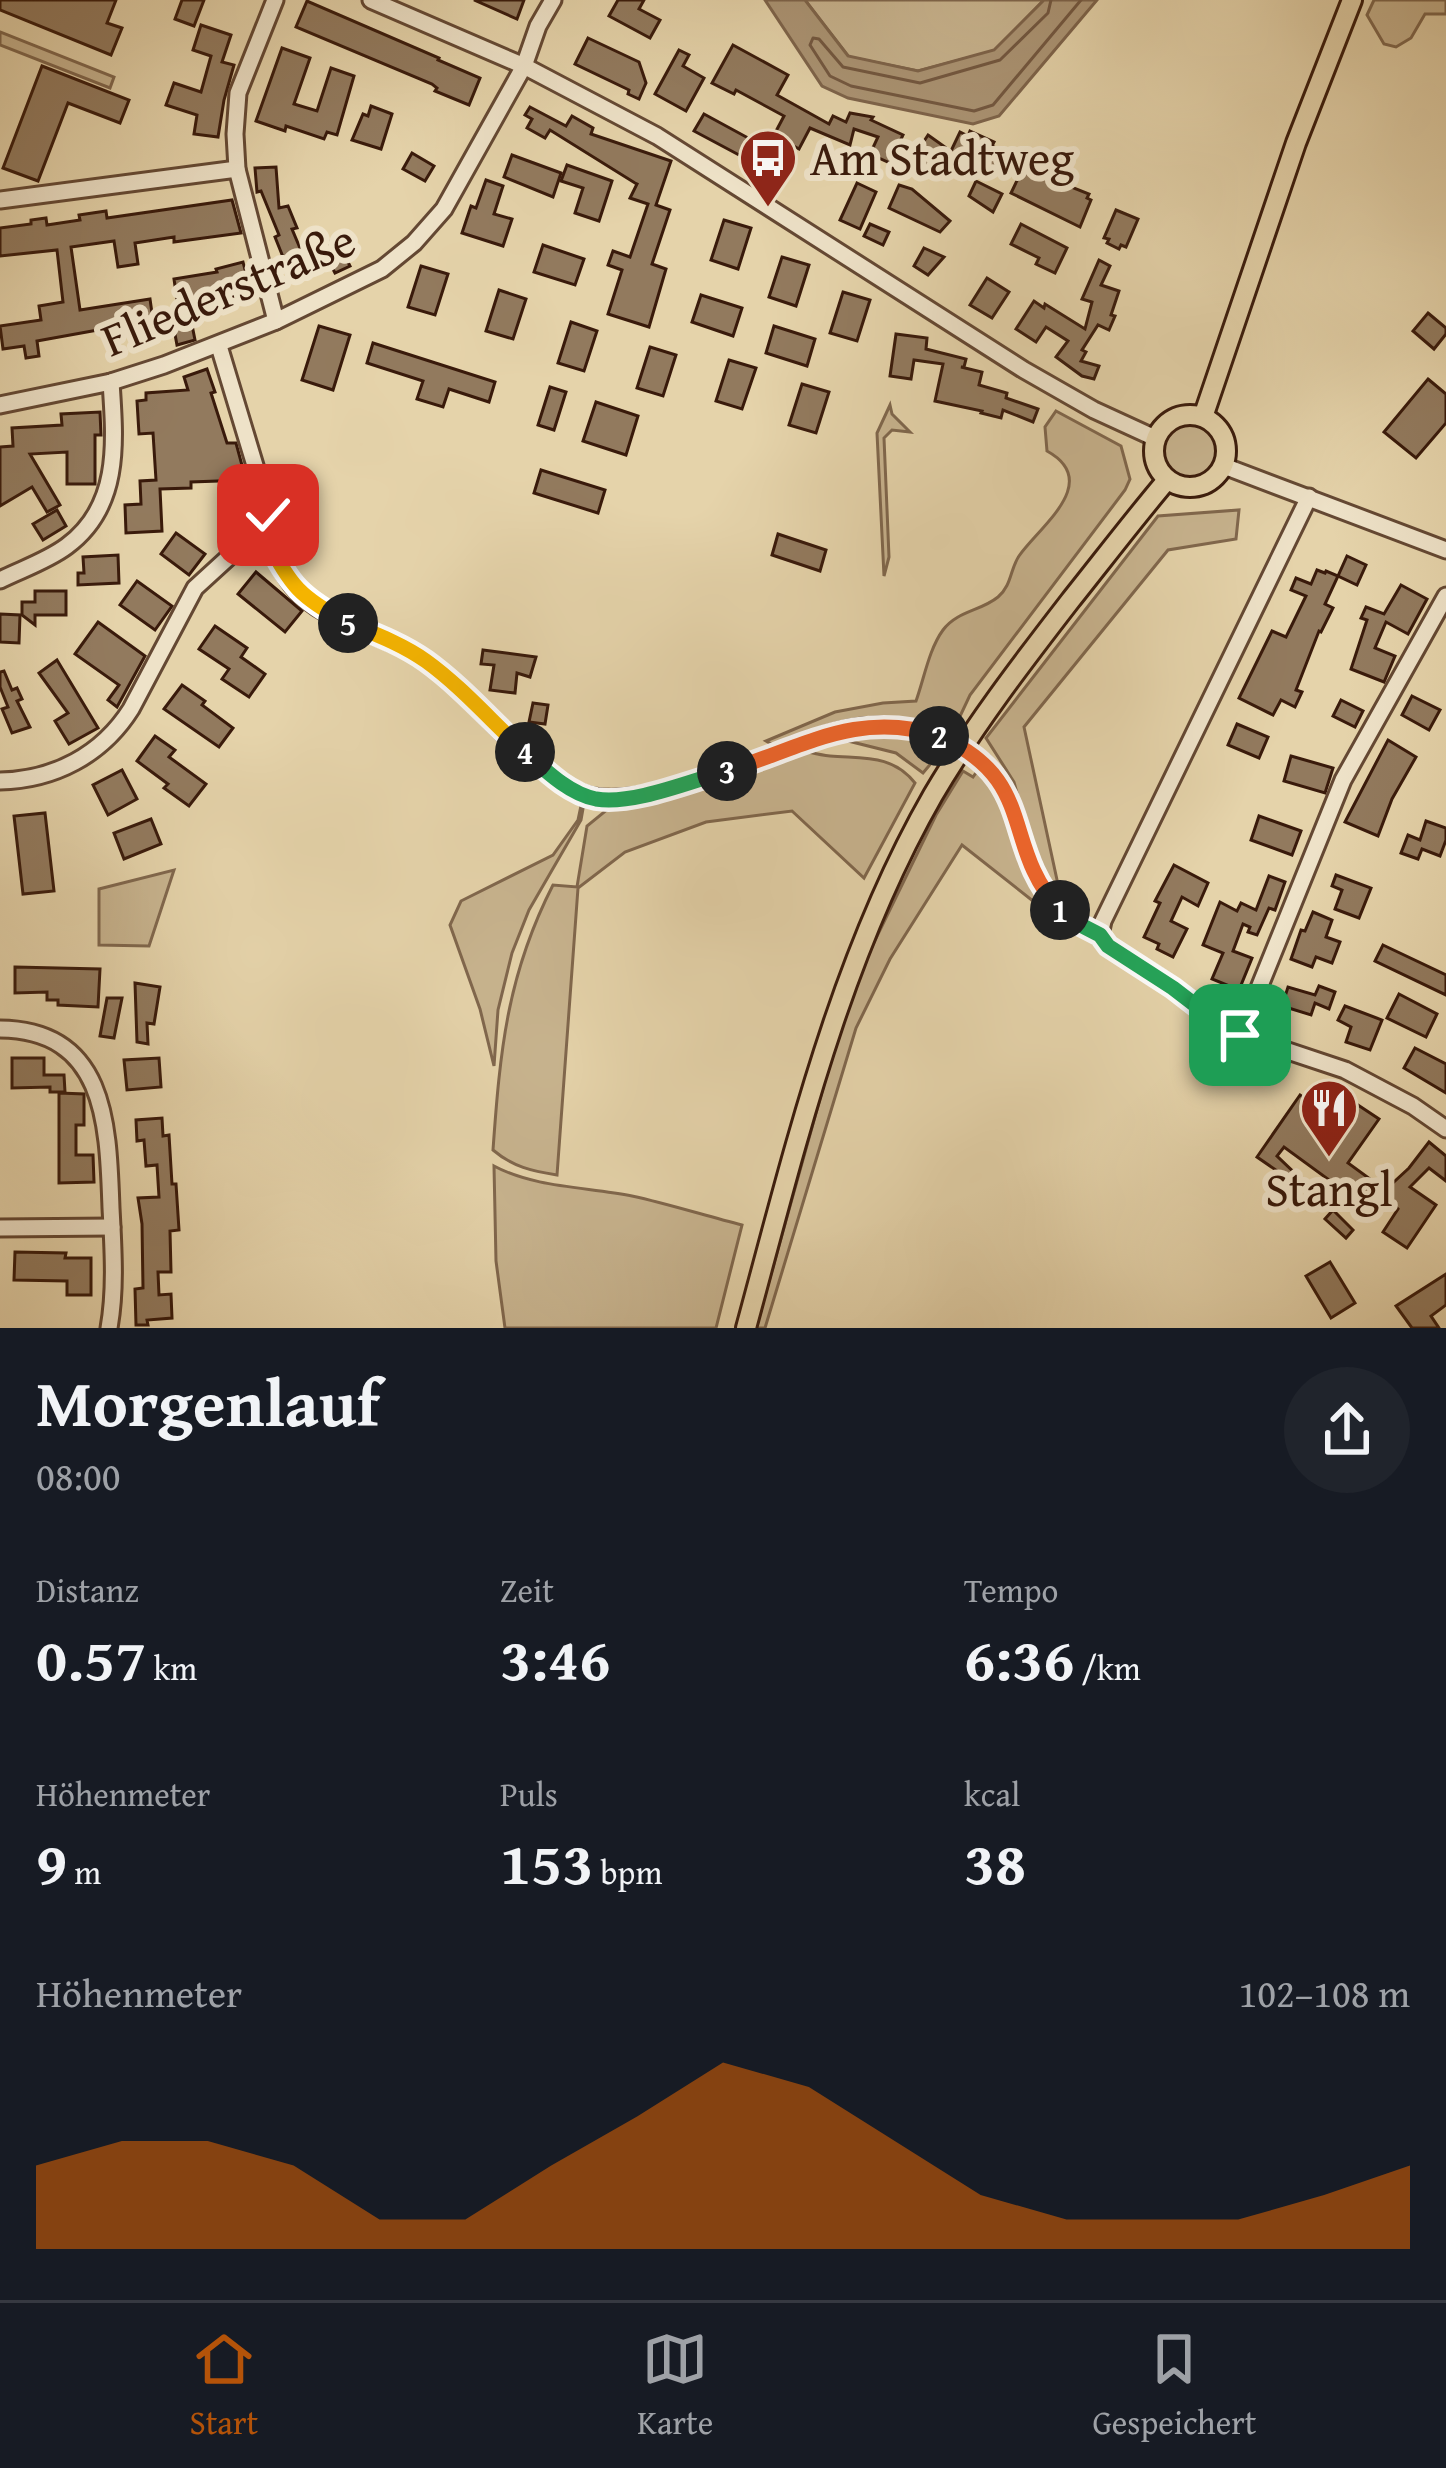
<!DOCTYPE html>
<html lang="de">
<meta charset="utf-8">
<style>
:root{--surface:#171b24;--page:#20242c;--text:#f1f3f6;--muted:#9ea1a6;--line:#363941;--accent:#b45309}
body{margin:0;font-family:"Gentium Book Plus",serif;background:var(--page);color:var(--text);height:100vh;display:flex;flex-direction:column;font-size:45px;white-space:nowrap}
*{box-sizing:border-box;margin:0}
p{font-size:39px;color:var(--muted)}
.icon{flex:none;width:66px;height:66px;fill:none;stroke:currentColor;stroke-width:2;stroke-linecap:round;stroke-linejoin:round}
.map{position:relative;height:1328px;overflow:hidden}
.details{display:flex;flex-direction:column;background:var(--surface);flex:1}
.details>*{flex:none}
.pin{position:absolute;display:grid;place-items:center;width:102px;height:102px;color:#fff;margin:-51px;border-radius:24px;box-shadow:0 6px 18px #0006}
.km{position:absolute;width:60px;height:60px;margin:-30px;border-radius:50%;background:#222;color:#fff;font-size:33px;line-height:60px;text-align:center}
.round{display:grid;place-items:center;flex:none;width:126px;height:126px;border-radius:63px;background:var(--page)}
.summary{display:flex;align-items:center;justify-content:space-between;height:204px;padding:0 36px}
h1{font-size:66px;font-weight:800;line-height:90px}
.stats{display:grid;grid-template-columns:repeat(3,1fr);gap:18px;height:204px;padding:12px 36px}
.stats div{display:grid;align-content:center}
.stats b{font-size:60px;font-weight:800}
.stats small{font-size:33px;font-weight:400}
.stats p{font-size:33px}
.chart{height:336px;padding:24px 36px}
.chart p{display:flex;justify-content:space-between}
.chart svg{width:100%;height:216px;margin-top:12px;fill:var(--accent);opacity:.7}
.dock{display:flex;justify-content:space-around;align-items:center;height:168px;border-top:3px solid var(--line);background:var(--surface);font-size:33px;color:var(--muted)}
.dock a{display:grid;justify-items:center;gap:6px}
.dock .on{color:var(--accent)}
.map>svg:first-child{display:block}
</style>
<div class="map">
<svg width="1446" height="1328" viewBox="0 0 1446 1328">
<rect width="100%" height="100%" fill="#e5d3aa"/>
<filter id="stains"><feTurbulence type="fractalNoise" baseFrequency=".00167" numOctaves="4"/><feColorMatrix values="0 0 0 0 .2 0 0 0 0 .09 0 0 0 0 .02 0 0 0 .5 -.17"/></filter>
<radialGradient id="worn" r=".72"><stop offset=".6" stop-color="#630" stop-opacity="0"/><stop offset="1" stop-color="#630" stop-opacity=".3"/></radialGradient>
<g fill="#c8b48f" stroke="#80674d" stroke-width="3">
<path d="M805 0H1044L994 51 918 71 849 57Z"/>
<path d="M1374 0H1446V14H1425L1411 38 1396 47 1384 44 1367 15Z"/>
<path d="M0 32 114 77 110 88 0 45Z"/>
<path d="M890 405 892 414 910 432 892 430 884 438 889 557 884 576 877 433Z"/>
<path d="M1056 411 1121 446 1130 479 1125 490 970 695 954 729 946 724 942 730C885 703 830 725 775 746L766 741 835 712 883 703 916 701C924 679 929 649 943 630 957 611 981 611 998 597 1012 585 1010 569 1019 556 1039 527 1103 482 1047 451L1045 427Z"/>
<circle cx="1190" cy="452" r="29"/>
<path d="M1239 510 1236 539 1168 550 1024 727 1062 903 1033 852 1014 782 986 738 1158 516Z"/>
<path d="M860 734H903L934 743 930 750 938 755 923 773 896 753 840 739Z"/>
<path d="M799 750C809 752 819 755 830 756 863 759 892 754 915 783L864 878 792 811 706 822 625 852 578 888 557 1175C532 1171 513 1167 493 1150 500 1051 507 975 553 885L577 887 587 826 609 808 738 773Z"/>
<path d="M978 770 999 793 1041 897 1038 905 962 845 890 959 856 1028 765 1328H756L835 1045 861 969 936 815 963 771 973 777Z"/>
<path d="M582 801 584 803 581 820 529 910 512 953 498 1010 494 1066 480 1009 450 925 461 901 553 855 578 820Z"/>
<path d="M174 870 149 946 99 945V889Z"/>
<path d="M494 1166C535 1188 588 1187 632 1196 669 1204 706 1216 742 1225L716 1328H505L496 1261Z"/>
</g>
<path fill="#ab9474" stroke="#7d634a" stroke-width="3" d="M765 0H805L848 56 918 71 994 50 1044 0H1097L999 116 973 124 848 98 822 86Z"/>
<g fill="none" stroke-linecap="round" stroke-linejoin="round">
<path stroke="#725740" stroke-width="3" d="M1051 0 1048 13 1000 60 920 83 843 67 819 39 813 38 810 45 830 76 851 86 974 111 993 105 1081 0"/>
</g>
<g fill="#927a5e" stroke="#391a0b" stroke-width="3">
<path d="M0 0H116L107 23 122 28 111 55 0 10Z"/>
<path d="M182 0H204L194 26 175 19Z"/>
<path d="M474 0H524L517 19Z"/>
<path d="M618 0H644L639 9 660 20 650 38 609 16Z"/>
<path d="M307 1 439 58 438 60 480 78 469 105 435 91 437 88 432 84 296 27Z"/>
<path d="M201 25 231 35 222 62 234 65 224 100 218 137 194 134 197 115 166 105 174 83 201 92 211 56 193 50Z"/>
<path d="M588 38 639 62 646 83 639 99 628 94 629 90 575 64Z"/>
<path d="M733 45 788 75 777 95 829 124 833 116 846 122 850 113 873 117 871 120 903 135 890 163 870 154 878 137 854 129 850 145 810 128 799 149 774 135 784 116 736 90 734 94 712 83Z"/>
<path d="M282 48 310 58 294 104 317 111 331 68 354 76 337 135 327 132 324 139 286 126 285 131 256 121Z"/>
<path d="M679 50 689 55 683 66 704 78 686 111 655 94Z"/>
<path d="M42 66 129 100 120 123 68 103 38 181 3 168Z"/>
<path d="M371 106 392 114 381 149 352 140 363 114 368 116Z"/>
<path d="M530 107 566 126 572 116 593 128 591 134 671 161 656 205 670 210 652 264 666 269 649 327 608 314 622 270 608 265 613 251 630 257 648 204 630 198 637 184 635 183 550 130 545 138 527 128 532 119 525 115Z"/>
<path d="M704 114 750 139 741 156 694 131Z"/>
<path d="M970 131 994 142 992 146 1001 150 992 172 950 153 960 132 968 136Z"/>
<path d="M928 135 945 147 930 169 913 158Z"/>
<path d="M412 153 434 166 425 181 403 169Z"/>
<path d="M512 155 561 173 553 197 504 177Z"/>
<path d="M1026 162 1061 183 1089 194 1087 198 1091 200 1080 227 1011 193Z"/>
<path d="M567 165 612 181 599 221 575 213 583 188 561 181Z"/>
<path d="M276 167 279 208 288 206 297 228 292 229 305 260 287 267 275 237 279 235 261 191 257 192 255 168Z"/>
<path d="M486 180 503 186 494 214 512 219 503 246 462 233 471 206 476 208Z"/>
<path d="M976 181 1002 194 993 212 969 196Z"/>
<path d="M857 183 876 192 860 229 840 220Z"/>
<path d="M899 185 912 189 950 221 940 232 889 208Z"/>
<path d="M232 200 241 233 174 242V237L135 243 138 264 118 267 114 241 71 247 80 310 150 299 153 320 37 341 39 356 26 358 24 346 3 349 0 326 41 320 39 306 63 302 57 250 0 256V228L31 224V220L46 218 47 225 80 220 79 215 106 211 107 218Z"/>
<path d="M1116 210 1138 219 1126 247 1121 245 1119 249 1107 243 1109 239 1104 238Z"/>
<path d="M724 220 751 228 738 269 711 260Z"/>
<path d="M870 224 889 232 883 245 864 236Z"/>
<path d="M1021 224 1067 248 1055 273 1036 264 1039 258 1011 244Z"/>
<path d="M336 238 350 266 335 273 321 246Z"/>
<path d="M543 245 584 259 575 285 534 272Z"/>
<path d="M924 248 944 257 928 275 914 266Z"/>
<path d="M782 257 809 265 796 306 769 297Z"/>
<path d="M1099 260 1110 266 1101 285 1119 291 1111 315 1115 316 1109 330 1098 325 1082 350 1086 352 1081 361 1099 366 1094 379 1082 376 1056 357 1068 341 1046 327 1036 342 1016 329 1034 301 1044 308 1045 304 1085 329 1092 302 1082 299Z"/>
<path d="M243 262 251 293 188 305 195 340 177 345 174 329 181 328 174 279 217 272 216 269Z"/>
<path d="M421 266 448 274 435 315 408 307Z"/>
<path d="M987 278 1009 292 992 318 970 305Z"/>
<path d="M499 290 526 299 513 339 486 331Z"/>
<path d="M843 292 870 300 857 341 830 333Z"/>
<path d="M701 295 742 308 733 336 692 322Z"/>
<path d="M1428 313 1446 328V334L1434 349 1413 331Z"/>
<path d="M571 322 597 331 584 371 558 363Z"/>
<path d="M319 326 350 335 333 390 302 380Z"/>
<path d="M774 326 815 339 807 366 766 353Z"/>
<path d="M896 334 927 338 926 349 966 359 964 367H961L982 372 979 385 1007 393 1006 398 1038 409 1033 422 1003 410 1001 418 981 413 982 411 935 401 943 364 914 360 911 379 890 376Z"/>
<path d="M373 343 495 382 489 402 449 389 443 407 417 399 423 381 367 363Z"/>
<path d="M650 347 676 355 663 396 637 388Z"/>
<path d="M729 360 756 368 742 409 716 401Z"/>
<path d="M207 369 215 392 211 393 227 443H236L246 480 191 482V488L160 489 162 531 126 533 125 505 141 504 140 481 156 480 153 433 139 434 137 401 146 400V393L188 390 184 377Z"/>
<path d="M1428 379 1446 394V423L1416 458 1384 432Z"/>
<path d="M802 384 829 392 816 433 789 425Z"/>
<path d="M550 387 566 392 554 430 538 425Z"/>
<path d="M596 402 638 416 626 455 583 441Z"/>
<path d="M100 412 101 435H95V484H67V452L30 454 60 505 47 512 32 487 0 506V447L13 446 12 428 62 425 61 414Z"/>
<path d="M541 470 605 490 598 513 534 493Z"/>
<path d="M57 510 66 526 43 540 33 524Z"/>
<path d="M176 533 205 554 189 575 161 554Z"/>
<path d="M778 534 826 550 820 571 772 555Z"/>
<path d="M118 555 119 583 78 585V573H84L83 557Z"/>
<path d="M1347 556 1366 565 1357 585 1338 576Z"/>
<path d="M1317 570 1325 573 1326 571 1338 576 1325 604 1333 608 1321 632 1319 631 1296 690 1302 692 1295 707 1281 700 1273 715 1239 698 1272 631 1286 637 1306 596 1291 590 1296 578 1311 584Z"/>
<path d="M256 572 302 611 285 632 238 594Z"/>
<path d="M137 581 172 606 155 630 120 605Z"/>
<path d="M1401 585 1427 599 1408 634 1386 622 1375 648 1395 656 1384 682 1351 669 1367 620 1361 618 1366 607 1384 614Z"/>
<path d="M35 591H66V615H35V625L22 615V602H35Z"/>
<path d="M0 614 20 615 19 643 0 642Z"/>
<path d="M98 622 145 656 117 707 108 700 119 685 75 654Z"/>
<path d="M215 626 247 648 241 657 265 674 249 697 222 679 229 669 199 649Z"/>
<path d="M483 650 536 657 530 677 517 673 515 693 490 690 494 665 481 664Z"/>
<path d="M57 660 98 728 69 744 55 721 68 713 39 673Z"/>
<path d="M4 671 12 690 17 688 22 699 17 701 30 727 12 733 2 709 8 707 0 687V672Z"/>
<path d="M182 685 205 701 202 705 233 728 219 747 164 709Z"/>
<path d="M1412 696 1440 710 1429 730 1402 715Z"/>
<path d="M1341 700 1363 711 1355 727 1333 716Z"/>
<path d="M533 703 548 705 545 724 529 722Z"/>
<path d="M1237 724 1268 737 1259 758 1228 745Z"/>
<path d="M155 736 175 750 169 757 206 784 189 806 164 788 168 784 137 761Z"/>
<path d="M1388 740 1416 757 1392 799 1378 836 1345 822Z"/>
<path d="M1291 756 1333 768 1325 793 1284 781Z"/>
<path d="M122 770 137 799 108 815 93 785Z"/>
<path d="M45 813 54 891 23 894 14 816Z"/>
<path d="M1259 816 1301 831 1292 855 1251 840Z"/>
<path d="M151 819 161 844 124 859 114 833Z"/>
<path d="M1426 821 1446 828V840L1440 856 1422 849 1418 859 1401 853 1408 835 1420 840Z"/>
<path d="M1174 865 1208 883 1198 906 1182 897 1171 921 1187 929 1173 957 1157 949 1159 944 1144 937 1160 903 1155 901Z"/>
<path d="M1336 875 1371 888 1359 918 1335 909 1342 890 1332 886Z"/>
<path d="M1269 876 1285 882 1275 910 1269 908 1257 935 1248 932 1250 927 1243 924 1233 951 1252 958 1239 990 1212 979 1223 953 1203 945 1220 902 1237 911 1241 903 1256 910Z"/>
<path d="M1313 912 1332 920 1326 937 1340 942 1332 963 1316 957 1312 967 1291 959 1301 930 1305 931Z"/>
<path d="M1383 945 1446 975V995L1375 961Z"/>
<path d="M15 967 100 969 98 1007 58 1005V1000H47V992L15 993Z"/>
<path d="M135 983 160 987 154 1024 147 1023 148 1044 137 1042Z"/>
<path d="M1319 986 1335 992 1329 1009 1315 1003 1311 1015 1282 1006 1288 987 1315 995Z"/>
<path d="M1399 994 1437 1014 1426 1037 1387 1018Z"/>
<path d="M107 998H122L114 1038 100 1036Z"/>
<path d="M1345 1006 1382 1020 1370 1050 1346 1042 1351 1027 1338 1020Z"/>
<path d="M1415 1048 1446 1064V1093L1404 1068Z"/>
<path d="M12 1058H44V1075H64L65 1092H50V1087L12 1088Z"/>
<path d="M159 1058 161 1087 127 1090 124 1060Z"/>
<path d="M59 1093 84 1094V1125H76V1155H93L94 1182 59 1183Z"/>
<path d="M1300 1095 1335 1120 1349 1099 1379 1119 1348 1163 1381 1187 1366 1207 1284 1147 1277 1156 1303 1181 1299 1186 1257 1157Z"/>
<path d="M162 1118 163 1136 169 1135 172 1184H176L179 1230 170 1231 171 1272H158L159 1295 171 1294 172 1318 147 1320 148 1325H136L135 1289 143 1288 142 1224 138 1198 159 1197 157 1165 146 1166 144 1140 137 1141 136 1120Z"/>
<path d="M1429 1142 1446 1156V1181L1429 1168 1410 1187 1436 1205 1407 1248 1383 1232 1398 1209 1382 1193 1409 1168Z"/>
<path d="M1333 1210 1353 1230 1346 1238 1325 1219Z"/>
<path d="M15 1252 66 1253 65 1258H91V1295H67V1281L14 1280Z"/>
<path d="M1330 1262 1355 1303 1331 1318 1306 1276Z"/>
<path d="M1446 1274V1305L1431 1316 1439 1328H1412L1396 1306Z"/>
</g>
<g fill="none" stroke-linecap="round" stroke-linejoin="round">
<g stroke="#644833" stroke-width="21">
<g id="minor">
<path d="M275 0 238 93 235 134 237 169 276 321"/>
<path d="M371 0 524 66 657 136 1024 370 1094 410 1155 438"/>
<path d="M0 200 237 169"/>
<path d="M219 346 266 502 270 525 266 538C274 554 282 572 293 586 326 626 386 632 427 662 477 698 524 767 578 792 638 821 784 742 849 729 879 723 910 727 939 736"/>
<path d="M0 405 111 382 164 365 276 321 382 269 414 243 444 209 524 66 538 26 553 0"/>
<path d="M1224 466 1446 550"/>
<path d="M0 580C22 569 47 561 67 546 121 506 115 442 111 382"/>
<path d="M983 762C1018 797 1017 845 1042 886 1060 916 1071 915 1097 934 1102 938 1105 943 1110 947 1130 961 1152 972 1172 987 1195 1003 1215 1021 1240 1035L1345 1070 1413 1106 1446 1129"/>
<path d="M0 781C54 780 102 755 131 709L195 588 230 556 266 538"/>
<path d="M1100 935 1103 921 1309 497"/>
<path d="M0 1029C107 1030 108 1126 111 1208 113 1247 116 1289 109 1328"/>
<path d="M1240 1035 1343 780 1446 596"/>
<path d="M0 1228 112 1227"/>
</g>
</g>
<g stroke="#391a0b" stroke-width="24">
<g id="major">
<circle cx="1190" cy="451" r="36"/>
<path d="M1203 417 1296 143 1352 0"/>
<path d="M746 1328C795 1148 839 959 933 795 973 727 1022 663 1070 601 1102 561 1134 519 1167 480"/>
</g>
</g>
<use href="#minor" stroke="#eee2c8" stroke-width="15"/>
<use href="#major" stroke="#e5d3aa" stroke-width="18"/>
<g stroke="#644833" stroke-width="21" stroke-linecap="butt">
<path id="minor-bridge" d="M939 736 983 762"/>
</g>
<use href="#minor-bridge" stroke="#eee2c8" stroke-width="15"/>
</g>
<g fill="none" stroke-linecap="round" stroke-linejoin="round">
<g stroke="#fff" stroke-width="24">
<path id="split-1" d="M1060 910 1071 920 1100 935 1108 946 1173 988 1212 1018 1240 1035"/>
</g>
<g stroke="#fff" stroke-width="24">
<path id="split-2" d="M939 736C1039 780 1000 845 1060 910"/>
</g>
<g stroke="#fff" stroke-width="24">
<path id="split-3" d="M727 771C801 748 859 709 939 736"/>
</g>
<g stroke="#fff" stroke-width="24">
<path id="split-4" d="M525 752C545 770 569 794 596 799 634 805 690 781 727 771"/>
</g>
<g stroke="#fff" stroke-width="24">
<path id="split-5" d="M348 623C375 634 402 644 426 661 462 687 492 722 525 752"/>
</g>
<g stroke="#fff" stroke-width="24">
<path id="split-6" d="M268 515 269 532 266 538C290 586 301 598 348 623"/>
</g>
<use href="#split-1" stroke="#22a559" stroke-width="15"/>
<use href="#split-2" stroke="#f0652b" stroke-width="15"/>
<use href="#split-3" stroke="#f0652b" stroke-width="15"/>
<use href="#split-4" stroke="#22a559" stroke-width="15"/>
<use href="#split-5" stroke="#f5b400" stroke-width="15"/>
<use href="#split-6" stroke="#f5b400" stroke-width="15"/>
</g>
<defs>
<g id="bus-pin" transform="scale(3)"><path d="M0 17L-7.5 6A9.5 9.5 0 1 1 7.5 6Z" fill="#8f2418" stroke="#eee2c8"/><path d="M-5-6H5V4H4V6H2V4H-2V6H-4V4H-5ZM-3.5-4V0h7V-4ZM-3.5 1.2v1.5H-2V1.2ZM2 1.2v1.5H3.5V1.2Z" fill="#fff"/></g>
<g id="restaurant-pin" transform="scale(3)"><path d="M0 17L-7.5 6A9.5 9.5 0 1 1 7.5 6Z" fill="#8f2418" stroke="#eee2c8"/><path d="M-5-6h1v4h1v-4h1v4h1v-4h1v5L-1.5 .5V6h-2V.5L-5-1ZM5-6V6H3V1.5H1.5Q1.5-4 5-6Z" fill="#fff"/></g>
</defs>
<g fill-rule="evenodd">
<use href="#bus-pin" x="768" y="158"/>
<use href="#restaurant-pin" x="1329" y="1108"/>
</g>
<g text-anchor="middle" stroke-width="12" stroke-linejoin="round" paint-order="stroke">
<g font-size="48" fill="#391a0b" stroke="#eee2c8" text-anchor="start">
<text x="810" y="175">Am Stadtweg</text>
<text x="1329" y="1206" text-anchor="middle">Stangl</text>
</g>
<g font-size="48" fill="#391a0b" stroke="#eee2c8">
<text transform="translate(228 289) rotate(-23)" y="17">Fliederstraße</text>
</g>
</g>
<rect width="100%" height="100%" filter="url(#stains)"/>
<rect width="100%" height="100%" fill="url(#worn)"/>
</svg>
<div class="pin" style="left:1240px;top:1035px;background:#1e9e55"><svg class="icon" aria-label="arrive" viewBox="0 0 24 24"><path d="M6 21V4h12l-3 4 3 4H6"/></svg></div>
<div class="pin" style="left:268px;top:515px;background:#d93025"><svg class="icon" aria-label="check" viewBox="0 0 24 24"><path d="M5 12l5 5 9-10"/></svg></div>
<b class="km" style="left:1060px;top:910px">1</b>
<b class="km" style="left:939px;top:736px">2</b>
<b class="km" style="left:727px;top:771px">3</b>
<b class="km" style="left:525px;top:752px">4</b>
<b class="km" style="left:348px;top:623px">5</b>
</div>
<section class="details">
<div class="summary"><div><h1>Morgenlauf</h1><p>08:00</p></div><a class="round"><svg class="icon" aria-label="share" viewBox="0 0 24 24"><path d="M12 15V3M7 8l5-5 5 5M5 13v7h14v-7"/></svg></a></div>
<div class="stats">
<div><p>Distanz</p><b>0.57<small> km</small></b></div>
<div><p>Zeit</p><b>3:46</b></div>
<div><p>Tempo</p><b>6:36<small> /km</small></b></div>
</div>
<div class="stats">
<div><p>Höhenmeter</p><b>9<small> m</small></b></div>
<div><p>Puls</p><b>153<small> bpm</small></b></div>
<div><p>kcal</p><b>38</b></div>
</div>
<div class="chart"><p><span>Höhenmeter</span>102–108 m</p>
<svg viewBox="0 0 160 44" preserveAspectRatio="none"><path d="M0 44V27L10 22L20 22L30 27L40 38L50 38L60 27L70 17L80 6L90 11L100 22L110 33L120 38L130 38L140 38L150 33L160 27V44z"/></svg>
</div>
</section>
<nav class="dock">
<a class="on"><svg class="icon" aria-label="home" viewBox="0 0 24 24"><path d="M3 11l9-7 9 7M6 9v11h12V9"/></svg>Start</a>
<a><svg class="icon" aria-label="map" viewBox="0 0 24 24"><path d="M3 6l6-2 6 2 6-2v14l-6 2-6-2-6 2zM9 4v14M15 6v14"/></svg>Karte</a>
<a><svg class="icon" aria-label="saved" viewBox="0 0 24 24"><path d="M7 4h10v16l-5-4-5 4z"/></svg>Gespeichert</a>
</nav>
